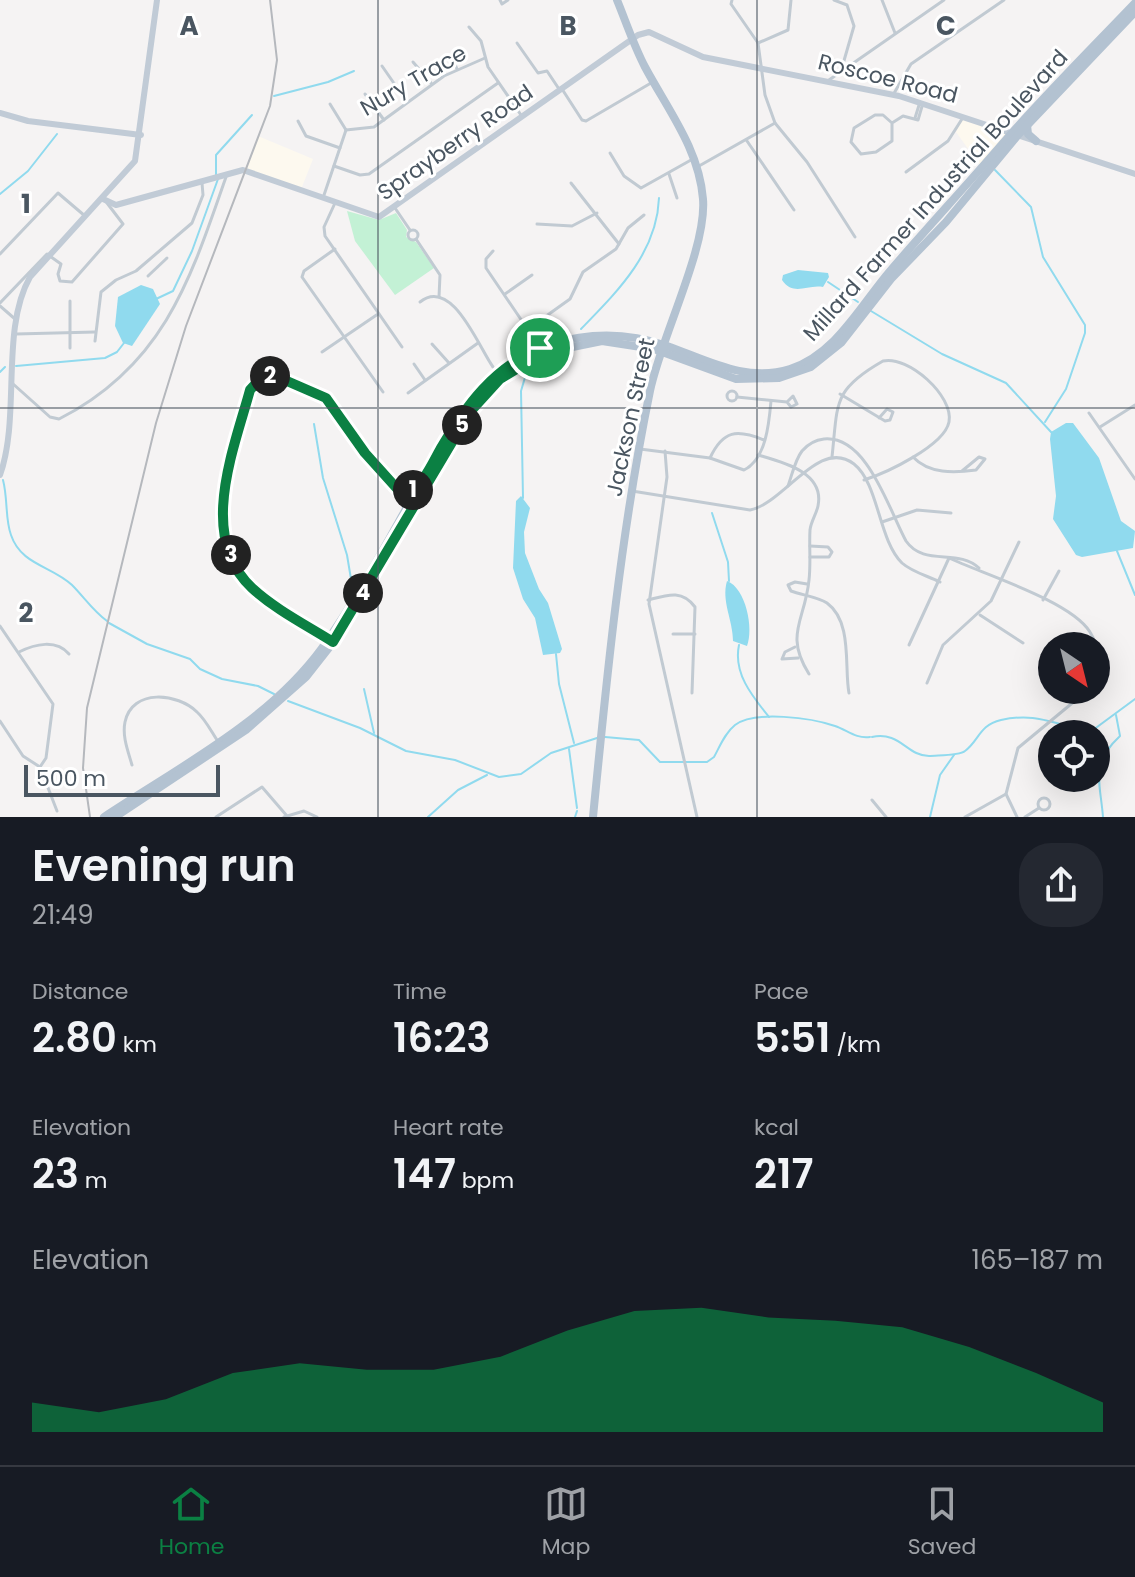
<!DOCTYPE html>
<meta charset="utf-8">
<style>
:root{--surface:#171b24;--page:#242831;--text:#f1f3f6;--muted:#9ea1a6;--line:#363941;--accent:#0b8043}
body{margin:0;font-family:Poppins,sans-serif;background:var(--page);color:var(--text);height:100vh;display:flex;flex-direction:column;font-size:30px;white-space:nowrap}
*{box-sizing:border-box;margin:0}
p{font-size:26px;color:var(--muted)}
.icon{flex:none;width:44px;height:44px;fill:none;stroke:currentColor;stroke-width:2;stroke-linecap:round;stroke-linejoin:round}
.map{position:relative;height:817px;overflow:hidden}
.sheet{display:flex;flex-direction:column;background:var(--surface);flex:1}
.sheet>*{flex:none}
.needle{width:52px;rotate:145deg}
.fabs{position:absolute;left:1038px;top:632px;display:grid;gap:16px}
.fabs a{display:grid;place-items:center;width:72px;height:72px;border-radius:50%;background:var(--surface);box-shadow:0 8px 32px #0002;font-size:40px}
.scale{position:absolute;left:24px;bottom:20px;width:196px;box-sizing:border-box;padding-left:8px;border:4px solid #4a5661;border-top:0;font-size:22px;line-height:28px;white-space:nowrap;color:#4a5661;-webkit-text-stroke:6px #fff;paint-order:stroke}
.pin{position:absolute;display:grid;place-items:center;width:68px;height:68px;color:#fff;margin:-34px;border:4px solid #fff;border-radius:50%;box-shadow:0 2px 8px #0007}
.km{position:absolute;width:40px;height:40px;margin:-20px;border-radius:50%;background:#222;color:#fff;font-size:22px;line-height:40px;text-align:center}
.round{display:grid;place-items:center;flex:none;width:84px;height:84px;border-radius:32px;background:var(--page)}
.head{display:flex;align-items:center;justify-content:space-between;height:136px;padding:0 32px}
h1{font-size:44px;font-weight:600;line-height:60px}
.figures{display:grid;grid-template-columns:repeat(3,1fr);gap:12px;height:136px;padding:8px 32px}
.figures div{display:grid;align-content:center}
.figures b{font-size:40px;font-weight:600}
.figures small{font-size:22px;font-weight:400}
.figures p{font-size:22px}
.chart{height:224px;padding:16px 32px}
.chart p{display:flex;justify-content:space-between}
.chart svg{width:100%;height:144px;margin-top:8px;fill:var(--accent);opacity:.7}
.tabs{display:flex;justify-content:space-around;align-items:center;height:112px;border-top:2px solid var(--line);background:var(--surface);font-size:22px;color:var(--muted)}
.tabs a{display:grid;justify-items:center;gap:4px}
.tabs .active{color:var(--accent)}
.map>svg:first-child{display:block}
</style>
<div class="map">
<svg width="1135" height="817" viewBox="0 0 1135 817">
<rect width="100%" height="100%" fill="#f5f3f3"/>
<g fill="#fdf9ef">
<path d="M964 116 1010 132 981 167 956 132Z"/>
<path d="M258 136 313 159 300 192 246 171Z"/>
</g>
<path fill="#c3f1d5" d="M347 211 379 220 396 213 407 230 406 237 416 242 434 268 395 295 355 241Z"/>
<g fill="#90daee">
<path d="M798 270 828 273 829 277 823 287C807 284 794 297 782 280L783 275Z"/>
<path d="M141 285 153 289 160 304 132 346 123 343 115 326 118 297Z"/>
<path d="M1066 423H1073L1099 458 1121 521 1135 531 1133 548 1082 557 1076 555 1053 519 1056 496 1050 439 1051 432Z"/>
<path d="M521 496 530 508 524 532 525 553 539 589 548 603 562 649 560 653 543 655 535 618 523 599 513 568 516 501Z"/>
<path d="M727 581C746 588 754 629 747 646L733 641C733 620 721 601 727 581Z"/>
</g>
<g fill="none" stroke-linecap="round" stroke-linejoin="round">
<g stroke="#90daee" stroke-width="2">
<path d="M274 96 328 82 354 71"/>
<path d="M995 170 1031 207 1043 257 1085 325V333L1066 389 1045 422"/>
<path d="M216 175V155L252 115"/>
<path d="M0 194 28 171 57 134"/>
<path d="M828 282 858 302"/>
<path d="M156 299 173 291 192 251 218 179"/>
<path d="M871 311 942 354 1006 383 1051 432"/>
<path d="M581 329C617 292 657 253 659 198"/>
<path d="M16 366 105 358 117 352 124 343"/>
<path d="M0 372 5 367"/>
<path d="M314 424 323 478 347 555 352 585"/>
<path d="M3 480C8 499 5 519 11 535 21 565 52 566 72 585 84 597 93 611 107 621"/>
<path d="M523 498 521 391 526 374 546 359"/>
<path d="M712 513 728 562 729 581"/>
<path d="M1117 551 1135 595"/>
<path d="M109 623 147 644 190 659 200 669 222 679 258 686 274 694"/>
<path d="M739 645C733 673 752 696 769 717"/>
<path d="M556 654 559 684 574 743"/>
<path d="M364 689 374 733"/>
<path d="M288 701 360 728 406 751 455 760 499 777 521 774 551 753 597 738"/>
<path d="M605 737 639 740 660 762H707L714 757C720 746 725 733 735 725 755 710 812 718 835 726 847 730 856 739 870 737"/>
<path d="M872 737C900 731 907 756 929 756 937 755 959 756 965 751 979 741 979 725 1001 720 1041 711 1058 728 1093 730L1135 699"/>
<path d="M569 749 577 808"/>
<path d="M428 817 458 790 487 775"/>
<path d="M575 817 577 811"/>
<path d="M930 817 940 775 954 755"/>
<path d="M1103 817C1100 780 1090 764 1120 736L1116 715"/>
</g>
<g stroke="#c1cad2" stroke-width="3">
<path d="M500 0 502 4 508 0"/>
<path d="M732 0 731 4 758 43 765 95 775 123 807 162 855 237"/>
<path d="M834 0 847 5 854 26 841 71"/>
<path d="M882 0 895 33"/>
<path d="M469 27 481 41 488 67 521 115"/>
<path d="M517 43 538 73 547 71 559 89"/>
<path d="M758 43 788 30 791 0"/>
<path d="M451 55 457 69"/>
<path d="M413 62 431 83"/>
<path d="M382 66 407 102"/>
<path d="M829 80 944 0"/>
<path d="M562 89 582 120 586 121 651 83"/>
<path d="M365 94 384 120"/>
<path d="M893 95 911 64 1004 0"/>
<path d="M330 104 346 130"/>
<path d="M915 118 920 102"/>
<path d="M298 121 306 136 340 148"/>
<path d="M892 123 883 115H875L854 128 851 142 861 154 876 152 892 141V123L903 116 918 120 923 103"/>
<path d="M346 130 374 127 444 76 485 58"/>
<path d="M747 141 794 210"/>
<path d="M610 153 624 176 641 188 691 160"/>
<path d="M334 166 360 175 369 174 498 83"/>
<path d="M699 166 775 123"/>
<path d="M906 172 948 141 962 119"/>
<path d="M669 174 677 198"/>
<path d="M571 183 619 244"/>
<path d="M323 198 346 130"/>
<path d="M335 203 324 227 325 236 402 347"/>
<path d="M395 208 410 230"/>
<path d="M537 224 572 226 597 213"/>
<circle cx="413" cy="235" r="5"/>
<path d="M416 239 440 275 439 297"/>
<path d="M335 249 304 271 302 277 383 392"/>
<path d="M493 251 486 259V268L539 346"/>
<path d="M0 254 58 193 85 216"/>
<path d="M148 276 167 258"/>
<path d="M505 294 532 275"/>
<path d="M70 301V348"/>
<path d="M420 302C452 276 479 348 493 367"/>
<path d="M0 303 47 254 61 264 58 274 60 281 72 282 123 224 107 203"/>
<path d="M0 306 15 319"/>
<path d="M528 329 570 299 583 272 616 249 628 228 644 215"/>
<path d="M16 334 95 332"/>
<path d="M95 341 101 292 116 280 136 271 192 223 203 195 202 183"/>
<path d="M432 344 449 363"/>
<path d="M322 352 378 314"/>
<path d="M414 364 425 380"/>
<path d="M12 383 50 417 59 419C163 366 190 281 226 177"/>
<circle cx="732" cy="396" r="5"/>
<path d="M408 393 478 343"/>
<path d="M840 394 885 421 890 420 893 412 887 409 879 418"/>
<path d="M737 397 787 402 793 396 797 404 791 407 787 402"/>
<path d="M1089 413 1135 479"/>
<path d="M1100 427 1135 405"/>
<path d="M640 449 710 458 744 470C766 459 769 424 771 401"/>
<path d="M665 451 667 477 649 604 697 817"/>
<path d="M758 455C782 462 825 472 818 506 816 515 811 521 810 530 809 546 811 563 809 580 805 621 784 634 809 674"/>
<path d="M832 457C838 403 832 390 883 361 908 355 954 396 949 422 944 446 886 473 864 480"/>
<path d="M913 457C929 474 954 473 976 470L985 459 979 457 962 471"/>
<path d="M710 458C723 430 737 429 764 440"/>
<path d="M788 486C792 475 795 460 802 451 808 444 815 440 824 439 867 435 889 510 906 541 924 567 958 548 979 568"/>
<path d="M632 491 750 510C785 503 819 437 854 464 879 484 878 539 902 563 912 572 928 576 940 582"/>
<path d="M882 522 917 510 951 513"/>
<path d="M810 557H829L832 552 828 547 810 546"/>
<path d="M949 558C983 574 1071 601 1090 632 1098 644 1098 659 1096 673"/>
<path d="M807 584 795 582 788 585 791 591C802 595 818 597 827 603 853 622 844 668 849 693"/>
<path d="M648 600C667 595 682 589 695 607L692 693"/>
<path d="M1043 600 1059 571"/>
<path d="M980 615 1023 643"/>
<path d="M0 626 53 704 46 758 40 767 23 756 0 721"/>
<path d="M673 634H695"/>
<path d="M325 637C237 581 206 560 235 449 240 429 242 401 254 384L273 376C336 393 330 409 366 454 379 471 394 486 409 501"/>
<path d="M909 645 949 558"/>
<path d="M795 647 785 652 782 659 798 658"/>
<path d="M19 652C35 644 56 639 69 654"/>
<path d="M927 683 943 645 991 601 1019 542"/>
<path d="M132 765C128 751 122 736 125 722 132 688 178 693 197 712 206 720 212 733 219 743"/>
<path d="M40 767 57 811"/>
<circle cx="1044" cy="804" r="6"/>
<path d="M872 800 886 817"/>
<path d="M216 817 262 787 287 816"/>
<path d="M284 817 304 811 317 817"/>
<path d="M965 817 1006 794"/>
<path d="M1017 817 1006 794 1018 748 1088 690"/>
<path d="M1025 817 1039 808"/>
</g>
<g stroke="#c1cbd6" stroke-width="6">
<path d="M0 113 28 121 141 135"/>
<path d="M103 199 116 205 243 170 379 217 638 35 649 32 703 57 899 96 1135 174"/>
<path d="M0 475C21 416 0 330 30 277L135 161 157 0"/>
</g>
<g stroke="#b3c2d1" stroke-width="8">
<path d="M1027 125 1028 134 1036 141"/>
<path d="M401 493 415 489"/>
<path d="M104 817C179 767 268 722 322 648 362 592 394 529 428 470 448 436 466 398 498 373 547 335 609 326 667 346 707 360 746 383 790 369 836 354 860 306 890 271 927 228 966 186 1003 143 1045 95 1091 49 1135 3"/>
<path d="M115 817 246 730 306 677 339 635 470 412 505 375 543 353 602 341 654 349 736 379 779 378 811 367 841 343 891 279 946 222 1018 135 1135 12"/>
<path d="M593 817C607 674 621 532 650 391 661 337 707 248 703 199 699 149 668 110 645 67 634 46 626 22 617 0"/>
</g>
<path stroke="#b5b8bd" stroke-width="2" d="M90 817 83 768 87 708 156 423 186 326 270 106 277 60 270 0"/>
</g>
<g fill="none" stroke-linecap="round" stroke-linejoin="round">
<g stroke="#fff" stroke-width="16">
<path id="route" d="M540 348 543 353 500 379 470 412 333 642C306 625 276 610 252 588 197 537 234 449 250 390L261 378H280L326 398 365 453 401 493H409C424 483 432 464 441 448 467 404 493 369 540 348Z"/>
</g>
<use href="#route" stroke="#0b8043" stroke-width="10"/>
</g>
<path fill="none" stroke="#4a5661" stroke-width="2" stroke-opacity="0.55" d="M378 0V817M757 0V817M0 408H1135"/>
<g text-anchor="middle" stroke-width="6" stroke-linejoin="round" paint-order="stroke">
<g font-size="22" fill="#4a5661" stroke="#fff">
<text transform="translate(888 78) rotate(14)" y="8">Roscoe Road</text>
<text transform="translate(413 80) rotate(-30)" y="8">Nury Trace</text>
<text transform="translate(455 142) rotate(-35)" y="8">Sprayberry Road</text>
<text transform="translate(935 195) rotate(-48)" y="8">Millard Farmer Industrial Boulevard</text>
<text transform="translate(630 417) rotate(-78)" y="8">Jackson Street</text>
</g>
</g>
<g font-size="26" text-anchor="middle" font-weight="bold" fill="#4a5661" stroke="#fff" stroke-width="6" stroke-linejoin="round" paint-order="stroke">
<text x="189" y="35">A</text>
<text x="568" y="35">B</text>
<text x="946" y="35">C</text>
<text x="26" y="213">1</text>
<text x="26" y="622">2</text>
</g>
</svg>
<div class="fabs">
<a><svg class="needle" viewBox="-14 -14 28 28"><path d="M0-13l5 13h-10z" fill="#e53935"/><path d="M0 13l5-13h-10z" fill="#9ea1a6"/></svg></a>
<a><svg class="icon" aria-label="locate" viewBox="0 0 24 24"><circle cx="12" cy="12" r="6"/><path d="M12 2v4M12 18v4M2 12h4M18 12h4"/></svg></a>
</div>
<div class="scale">500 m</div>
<div class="pin" style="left:540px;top:348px;background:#1e9e55"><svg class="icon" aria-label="arrive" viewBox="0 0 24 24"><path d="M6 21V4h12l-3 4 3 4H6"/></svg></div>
<b class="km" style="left:413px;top:490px">1</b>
<b class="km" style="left:270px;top:376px">2</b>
<b class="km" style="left:231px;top:555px">3</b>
<b class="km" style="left:363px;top:593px">4</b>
<b class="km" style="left:462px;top:425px">5</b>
</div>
<section class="sheet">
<div class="head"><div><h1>Evening run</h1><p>21:49</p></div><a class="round"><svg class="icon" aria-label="share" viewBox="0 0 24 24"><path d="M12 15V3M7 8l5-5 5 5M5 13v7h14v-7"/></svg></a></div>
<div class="figures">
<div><p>Distance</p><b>2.80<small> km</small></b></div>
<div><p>Time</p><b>16:23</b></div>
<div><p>Pace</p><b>5:51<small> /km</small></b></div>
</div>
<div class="figures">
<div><p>Elevation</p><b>23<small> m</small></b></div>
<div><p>Heart rate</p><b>147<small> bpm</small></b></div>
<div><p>kcal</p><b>217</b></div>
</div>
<div class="chart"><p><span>Elevation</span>165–187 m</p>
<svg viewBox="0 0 160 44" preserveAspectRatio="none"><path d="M0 44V35L10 38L20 34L30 26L40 23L50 25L60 25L70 21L80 13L90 7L100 6L110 9L120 10L130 12L140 18L150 26L160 35V44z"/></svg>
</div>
</section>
<nav class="tabs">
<a class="active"><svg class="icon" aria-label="home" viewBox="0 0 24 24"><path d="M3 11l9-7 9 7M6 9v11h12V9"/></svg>Home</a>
<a><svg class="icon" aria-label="map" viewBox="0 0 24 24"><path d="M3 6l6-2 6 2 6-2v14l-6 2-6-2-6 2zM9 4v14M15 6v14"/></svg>Map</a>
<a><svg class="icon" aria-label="saved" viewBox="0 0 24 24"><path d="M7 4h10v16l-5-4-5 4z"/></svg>Saved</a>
</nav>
